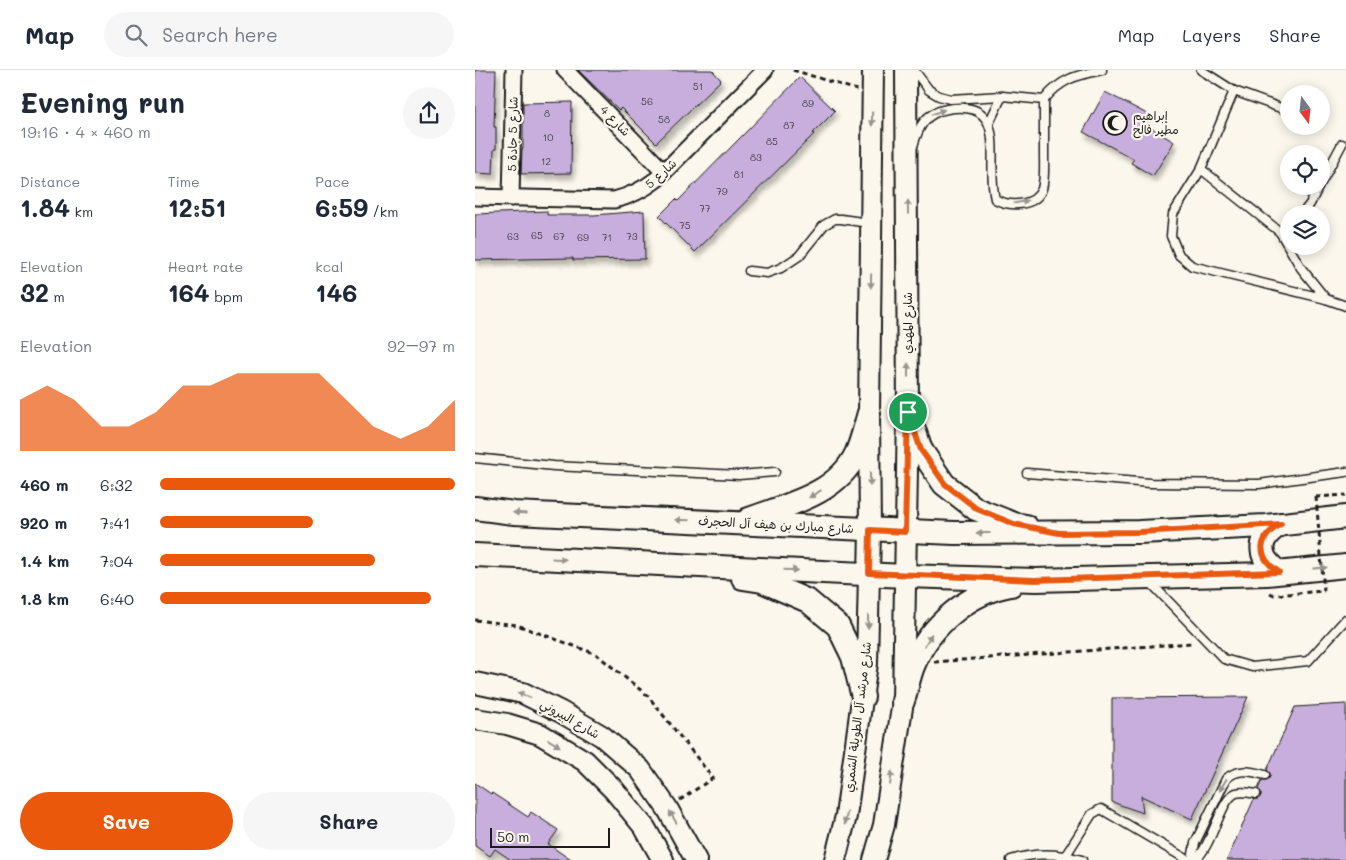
<!DOCTYPE html>
<meta charset="utf-8">
<style>
:root{--surface:#fff;--page:#f6f6f7;--text:#1f2937;--muted:#747a83;--line:#e0e1e3;--accent:#ea580c}
body{margin:0;font-family:Mali,"Playpen Sans Arabic",sans-serif;background:var(--page);color:var(--text);height:100vh;display:flex;flex-direction:column;font-size:19px;white-space:nowrap}
*{box-sizing:border-box;margin:0}
p{font-size:16px;color:var(--muted)}
.icon{flex:none;width:28px;height:28px;fill:none;stroke:currentColor;stroke-width:2;stroke-linecap:round;stroke-linejoin:round}
.map{position:relative;flex:1;overflow:hidden}
.drawer{display:flex;flex-direction:column;background:var(--surface);width:475px}
.drawer>*{flex:none}
.needle{width:32px;rotate:165deg}
.fabs{position:absolute;left:805px;top:15px;display:grid;gap:10px}
.fabs a{display:grid;place-items:center;width:50px;height:50px;border-radius:50%;background:var(--surface);box-shadow:0 2px 12px #0003;font-size:25px}
.scale{position:absolute;left:15px;bottom:12px;width:120px;box-sizing:border-box;padding-left:5px;border:2px solid #1c1c1c;border-top:0;font-size:14px;line-height:18px;white-space:nowrap;color:#1c1c1c;-webkit-text-stroke:4px #fbf7ec;paint-order:stroke}
.pin{position:absolute;display:grid;place-items:center;width:42px;height:42px;color:#fff;margin:-21px;border:2px solid #fff;border-radius:50%;box-shadow:0 1px 5px #0007}
.round{display:grid;place-items:center;flex:none;width:52px;height:52px;border-radius:26px;background:var(--page)}
.headline{display:flex;align-items:center;justify-content:space-between;height:85px;padding:0 20px}
h1{font-size:28px;font-weight:700;line-height:38px}
.figures{display:grid;grid-template-columns:repeat(3,1fr);gap:8px;height:85px;padding:5px 20px}
.figures div{display:grid;align-content:center}
.figures b{font-size:25px;font-weight:700}
.figures small{font-size:14px;font-weight:400}
.figures p{font-size:14px}
.chart{height:140px;padding:10px 20px}
.chart p{display:flex;justify-content:space-between}
.chart svg{width:100%;height:90px;margin-top:5px;fill:var(--accent);opacity:.7}
.cta{display:flex;gap:10px;margin-top:auto;padding:10px 20px}
.cta a{flex:1;height:58px;border-radius:30px;background:var(--accent);color:#fff;font-size:20px;font-weight:700;line-height:58px;text-align:center}
.cta a+a{background:var(--page);color:var(--text)}
ul{padding:0 20px;list-style:none;font-size:16px}
li{display:grid;grid-template-columns:80px 60px 1fr;align-items:center;height:38px}
li i{height:12px;border-radius:6px;background:var(--accent)}
header{display:flex;align-items:center;gap:30px;box-sizing:border-box;height:70px;padding:0 25px;background:var(--surface);border-bottom:1px solid var(--line)}
header strong{font-size:24px}
nav{display:flex;gap:28px;margin-inline-start:auto;font-size:18px}
.search{width:350px;height:45px;background:var(--page);display:flex;align-items:center;gap:12px;box-sizing:border-box;padding:0 18px;border-radius:28px;color:var(--muted);font-size:19px}
main{display:flex;flex:1;min-height:0}
.map>svg:first-child{display:block}
</style>
<header>
<strong>Map</strong>
<div class="search"><svg class="icon" aria-label="search" viewBox="0 0 24 24"><circle cx="10" cy="10" r="6"/><path d="M15 15l6 6"/></svg>Search here</div>
<nav><a>Map</a><a>Layers</a><a>Share</a></nav>
</header>
<main>
<section class="drawer">
<div class="headline"><div><h1>Evening run</h1><p>19:16 · 4 × 460 m</p></div><a class="round"><svg class="icon" aria-label="share" viewBox="0 0 24 24"><path d="M12 15V3M7 8l5-5 5 5M5 13v7h14v-7"/></svg></a></div>
<div class="figures">
<div><p>Distance</p><b>1.84<small> km</small></b></div>
<div><p>Time</p><b>12:51</b></div>
<div><p>Pace</p><b>6:59<small> /km</small></b></div>
</div>
<div class="figures">
<div><p>Elevation</p><b>32<small> m</small></b></div>
<div><p>Heart rate</p><b>164<small> bpm</small></b></div>
<div><p>kcal</p><b>146</b></div>
</div>
<div class="chart"><p><span>Elevation</span>92–97 m</p>
<svg viewBox="0 0 160 44" preserveAspectRatio="none"><path d="M0 44V19L10 12L20 19L30 32L40 32L50 25L60 12L70 12L80 6L90 6L100 6L110 6L120 19L130 32L140 38L150 32L160 19V44z"/></svg>
</div>
<ul>
<li><b>460 m</b>6:32<i style="width:100%"></i></li>
<li><b>920 m</b>7:41<i style="width:52%"></i></li>
<li><b>1.4 km</b>7:04<i style="width:73%"></i></li>
<li><b>1.8 km</b>6:40<i style="width:92%"></i></li>
</ul>
<div class="cta"><a>Save</a><a>Share</a></div>
</section>
<div class="map">
<svg width="871" height="790" viewBox="0 0 871 790">
<defs>
<filter id="shadow"><feDropShadow dx="3" dy="5.5" stdDeviation="2.5" flood-color="#0004"/></filter>
</defs>
<rect width="100%" height="100%" fill="#fbf7ec"/>
<filter id="ink" filterUnits="userSpaceOnUse"><feTurbulence type="fractalNoise" baseFrequency=".02" numOctaves="2"/><feDisplacementMap in="SourceGraphic" scale="10" xChannelSelector="R" yChannelSelector="G"/><feConvolveMatrix kernelMatrix="1 2 1 2 8 2 1 2 1" color-interpolation-filters="sRGB"/></filter>
<g filter="url(#ink)">
<g fill="#c7aedc" stroke="#1c1c1c" filter="url(#shadow)">
<path d="M0 0H21L19 57H21V79H19L18 104 0 103Z"/>
<path d="M103 0H237L246 10 181 73 146 38 144 40Z"/>
<path d="M325 7 360 41 338 63 339 64 220 182 184 146 201 129 203 131Z"/>
<path d="M630 22 672 44 667 52 699 72 678 106 656 93 659 89 608 62Z"/>
<path d="M97 32 96 103 46 104 47 79H48V33Z"/>
<path d="M72 141V145H119L169 141 170 189 98 190V188L0 190V144Z"/>
<path d="M773 627 717 749 666 726 668 743 637 732V628Z"/>
<path d="M871 634V790H752L779 729H783L786 725V722L783 719 787 710H792L795 707V703L792 700 820 637Z"/>
<path d="M0 713 16 724 17 723 53 747 56 742 83 760 73 774 96 790H36L20 779 15 786 0 776Z"/>
</g>
<g fill="none" stroke-linecap="round" stroke-linejoin="round">
<g stroke="#1c1c1c" stroke-width="11">
<g id="lane">
<path d="M726 0 759 21 726 99 698 144 696 166 704 185 717 196 851 229 871 236"/>
<path d="M759 21 814 41"/>
<path d="M569 30C585 9 602 5 627 0"/>
<path d="M514 53 527 26"/>
<path d="M438 76C444 56 450 43 472 39 537 28 510 92 520 129 534 137 560 137 567 119 570 108 569 95 569 84 569 66 569 48 569 30L527 26 476 29 464 26 454 20 439 0"/>
<path d="M726 99 805 162 826 198 851 229"/>
<path d="M846 113 867 74"/>
<path d="M827 144 835 134 844 116"/>
<path d="M805 162 814 156"/>
<path d="M274 201 292 203 306 198 324 186 349 155 360 149H366L394 153"/>
<path d="M0 388 79 396 264 405 300 402"/>
<path d="M552 403 675 413 784 414 871 402"/>
<path d="M674 511 749 589 777 597 833 591 871 549"/>
<path d="M591 785 617 744 626 739 713 790"/>
<path d="M536 790C560 782 583 783 607 790"/>
<path d="M717 790 720 773 751 709C762 698 775 701 790 705"/>
<path d="M720 790C738 776 745 729 761 723 768 721 775 723 781 724"/>
</g>
</g>
<g stroke="#1c1c1c" stroke-width="19">
<g id="street">
<path d="M90 0 189 102"/>
<path d="M0 127 139 130C156 126 168 120 182 109L290 0"/>
<path d="M36 128 39 0"/>
</g>
</g>
<g stroke="#1c1c1c" stroke-width="24">
<g id="secondary">
<path d="M0 613 48 623 86 642 127 666 165 699 192 738 221 790"/>
<path d="M0 649 32 654 65 664 110 691 139 720 170 758 188 790"/>
<path d="M360 790 371 746 392 593 395 460 394 343 398 0"/>
<path d="M399 790 409 755 428 631 433 342 431 0"/>
</g>
</g>
<g stroke="#1c1c1c" stroke-width="26">
<g id="primary">
<path d="M433 342 446 380 469 414 501 439 539 454 551 456"/>
<path d="M0 438 39 443 479 463 664 462 791 456 871 447"/>
<path d="M274 449C312 435 362 424 381 384 387 371 390 356 394 343"/>
<path d="M0 485 430 506 561 510 792 504 871 496"/>
<path d="M804 502C781 487 782 468 806 454"/>
<path d="M268 508 287 511 333 531 363 556 378 587 388 627"/>
<path d="M428 631C432 619 434 605 439 594 455 555 495 522 536 515"/>
</g>
</g>
<g stroke="#1c1c1c" stroke-width="3" stroke-dasharray="5 4" stroke-linecap="butt">
<path d="M318 0 382 20"/>
<path d="M841 427 871 425"/>
<path d="M795 523 799 525 849 521"/>
<path d="M0 550 42 555 121 584 173 626 238 708 205 730"/>
<path d="M459 592 717 573"/>
</g>
<use href="#lane" stroke="#fbf7ec" stroke-width="8"/>
<use href="#street" stroke="#fbf7ec" stroke-width="15"/>
<use href="#secondary" stroke="#fbf7ec" stroke-width="20"/>
<use href="#primary" stroke="#fbf7ec" stroke-width="22"/>
<path stroke="#1c1c1c" stroke-width="3" stroke-dasharray="5 4" stroke-linecap="butt" d="M841 427 849 521"/>
</g>
<defs><path id="oneway-solid" d="M-6-.8H1V-3.2L6.5 0L1 3.2V.8H-6Z" transform="scale(1.25)"/></defs>
<g fill="#97948e">
<use href="#oneway-solid" transform="translate(463 42) rotate(-20)"/>
<use href="#oneway-solid" transform="translate(397 49) rotate(91)"/>
<use href="#oneway-solid" transform="translate(546 132) rotate(-11)"/>
<use href="#oneway-solid" transform="translate(433 137) rotate(-90)"/>
<use href="#oneway-solid" transform="translate(396 211) rotate(91)"/>
<use href="#oneway-solid" transform="translate(433 300) rotate(-90)"/>
<use href="#oneway-solid" transform="translate(395 409) rotate(90)"/>
<use href="#oneway-solid" transform="translate(340 424) rotate(149)"/>
<use href="#oneway-solid" transform="translate(45 443) rotate(-177)"/>
<use href="#oneway-solid" transform="translate(207 450) rotate(-178)"/>
<use href="#oneway-solid" transform="translate(508 463) rotate(180)"/>
<use href="#oneway-solid" transform="translate(84 489) rotate(3)"/>
<use href="#oneway-solid" transform="translate(845 498) rotate(-6)"/>
<use href="#oneway-solid" transform="translate(316 500) rotate(2)"/>
<use href="#oneway-solid" transform="translate(393 552) rotate(91)"/>
<use href="#oneway-solid" transform="translate(453 570) rotate(-59)"/>
<use href="#oneway-solid" transform="translate(49 625) rotate(-160)"/>
<use href="#oneway-solid" transform="translate(79 673) rotate(31)"/>
<use href="#oneway-solid" transform="translate(416 708) rotate(-82)"/>
<use href="#oneway-solid" transform="translate(748 715) rotate(120)"/>
<use href="#oneway-solid" transform="translate(198 747) rotate(-120)"/>
<use href="#oneway-solid" transform="translate(371 748) rotate(102)"/>
</g>
</g>
<g fill="none" stroke-linecap="round" stroke-linejoin="round" filter="url(#ink)">
<g stroke="#fff" stroke-width="10">
<path id="route" d="M433 342 446 380 470 414 502 439 539 454 584 463 664 462 806 454C782 468 781 487 804 502L560 510 394 503 395 460 430 462Z"/>
</g>
<use href="#route" stroke="#ea580c" stroke-width="6"/>
</g>
<defs>
<g id="mosque-ring" transform="scale(1.25)"><circle r="9.5" fill="#fbf7ec" stroke="#1c1c1c" stroke-width="1.5"/><path d="M3.5-4.9A6 6 0 1 0 3.5 4.9A5 5 0 1 1 3.5-4.9Z" fill="#1c1c1c"/></g>
</defs>
<g fill-rule="evenodd">
<use href="#mosque-ring" x="640" y="53"/>
</g>
<g text-anchor="middle" stroke-width="4.5" stroke-linejoin="round" paint-order="stroke">
<g font-size="10" fill="#47404c">
<text x="223" y="20">51</text>
<text x="172" y="35">56</text>
<text x="333" y="37">89</text>
<text x="72" y="47">8</text>
<text x="189" y="53">58</text>
<text x="314" y="59">87</text>
<text x="73" y="71">10</text>
<text x="297" y="75">85</text>
<text x="281" y="91">83</text>
<text x="71" y="95">12</text>
<text x="264" y="108">81</text>
<text x="247" y="125">79</text>
<text x="230" y="142">77</text>
<text x="210" y="159">75</text>
<text x="62" y="169">65</text>
<text x="38" y="170">63</text>
<text x="84" y="170">67</text>
<text x="157" y="170">73</text>
<text x="108" y="171">69</text>
<text x="132" y="171">71</text>
</g>
<g font-size="12" fill="#1c1c1c" stroke="#fbf7ec" text-anchor="start">
<text x="658" y="50">إبراهيم<tspan x="658" dy="14">مطير فالح</tspan></text>
</g>
<g font-size="12" fill="#1c1c1c" stroke="#fbf7ec">
<text transform="translate(140 51) rotate(46)" y="4">شارع 4</text>
<text transform="translate(38 64) rotate(-89)" y="4">شارع 5 جادة 5</text>
<text transform="translate(186 104) rotate(-42)" y="4">شارع 5</text>
<text transform="translate(433 253) rotate(-90)" y="4">شارع المهدي</text>
<text transform="translate(301 455) rotate(3)" y="4">شارع مبارك بن هيف آل الحجرف</text>
<text transform="translate(383 647) rotate(-83)" y="4">شارع مرشد آل الطويلة الشمري</text>
<text transform="translate(95 649) rotate(30)" y="4">شارع البيروني</text>
</g>
</g>
</svg>
<div class="fabs">
<a><svg class="needle" viewBox="-14 -14 28 28"><path d="M0-13l5 13h-10z" fill="#e53935"/><path d="M0 13l5-13h-10z" fill="#747a83"/></svg></a>
<a><svg class="icon" aria-label="locate" viewBox="0 0 24 24"><circle cx="12" cy="12" r="6"/><path d="M12 2v4M12 18v4M2 12h4M18 12h4"/></svg></a>
<a><svg class="icon" aria-label="layers" viewBox="0 0 24 24"><path d="M12 4l9 5-9 5-9-5zM3 14l9 5 9-5"/></svg></a>
</div>
<div class="scale">50 m</div>
<div class="pin" style="left:433px;top:342px;background:#1e9e55"><svg class="icon" aria-label="arrive" viewBox="0 0 24 24"><path d="M6 21V4h12l-3 4 3 4H6"/></svg></div>
</div>
</main>
